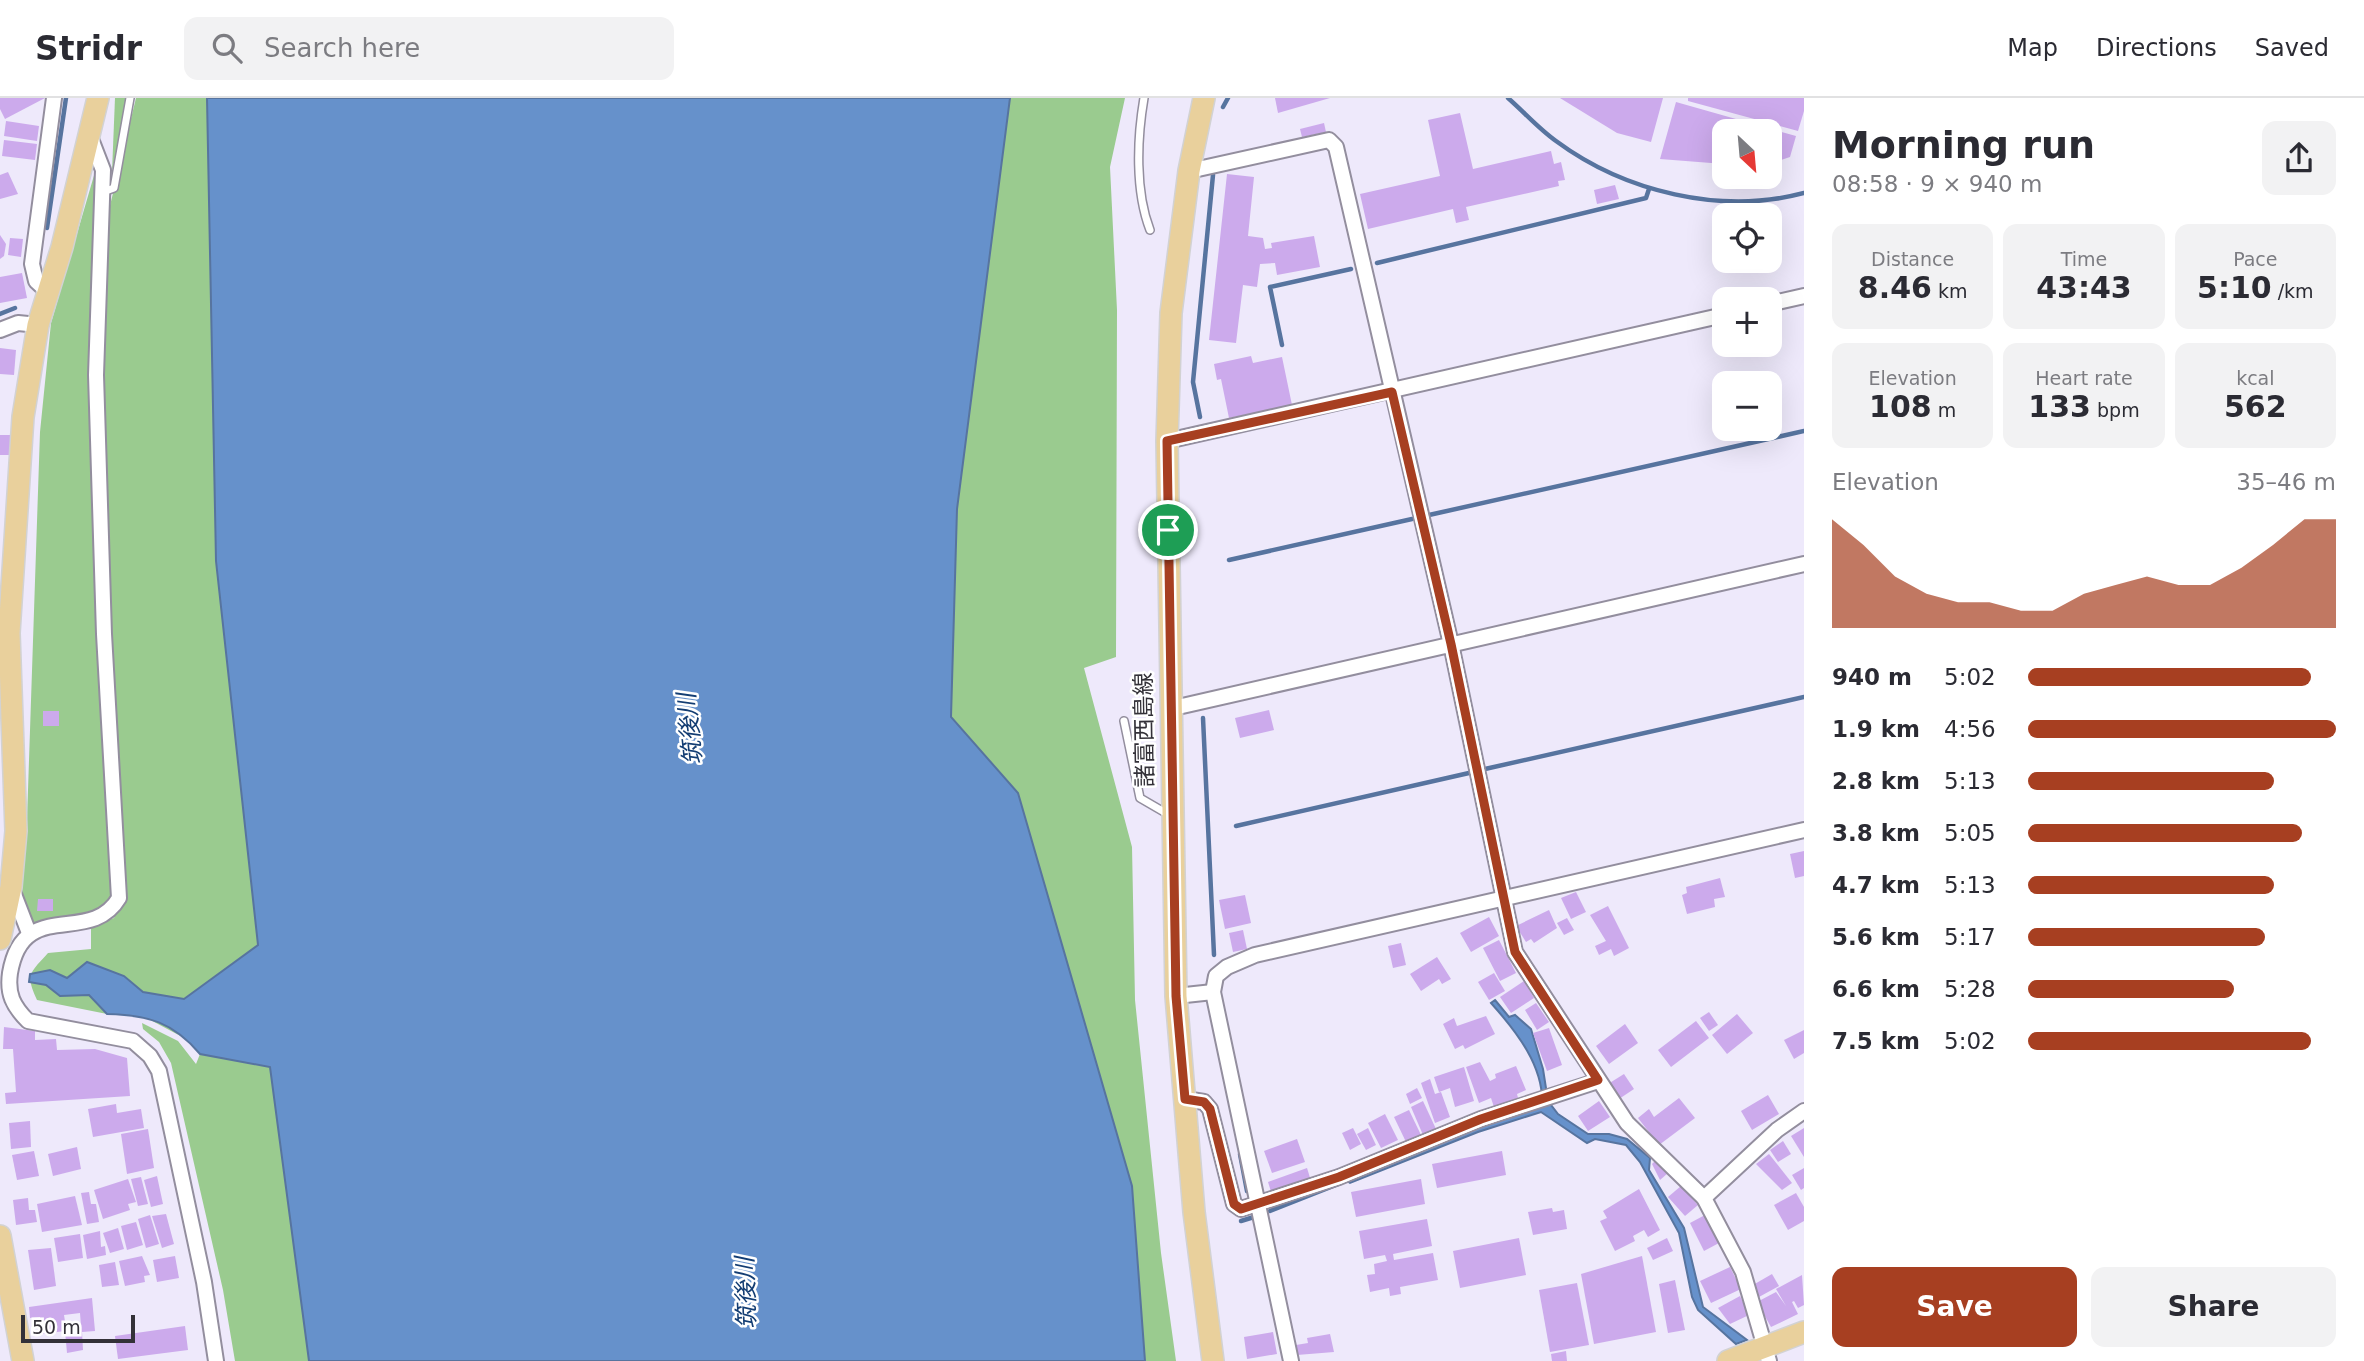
<!DOCTYPE html>
<meta charset="utf-8">
<style>
:root{--surface:#fff;--page:#f2f2f3;--text:#2b2b33;--muted:#7c7c81;--line:#e1e1e2;--accent:#a73f21}
body{margin:0;font-family:"DejaVu Sans","Noto Sans JP",sans-serif;background:var(--page);color:var(--text);height:100vh;display:flex;flex-direction:column;font-size:26px;white-space:nowrap}
*{box-sizing:border-box;margin:0}
p{font-size:23px;color:var(--muted)}
.icon{flex:none;width:38px;height:38px;fill:none;stroke:currentColor;stroke-width:2;stroke-linecap:round;stroke-linejoin:round}
.map{position:relative;flex:1;overflow:hidden}
.sheet{display:flex;flex-direction:column;background:var(--surface);width:560px}
.sheet>*{flex:none}
.needle{width:46px;rotate:154deg}
.controls{position:absolute;left:1712px;top:21px;display:grid;gap:14px}
.controls a{display:grid;place-items:center;width:70px;height:70px;border-radius:14px;background:var(--surface);box-shadow:0 7px 28px #0002;font-size:35px}
.scale{position:absolute;left:21px;bottom:18px;width:114px;box-sizing:border-box;padding-left:7px;border:4px solid #333138;border-top:0;font-size:19px;line-height:24px;white-space:nowrap;color:#333138;-webkit-text-stroke:5px #fff;paint-order:stroke}
.pin{position:absolute;display:grid;place-items:center;width:60px;height:60px;color:#fff;margin:-30px;border:4px solid #fff;border-radius:50%;box-shadow:0 2px 7px #0007}
.round{display:grid;place-items:center;flex:none;width:74px;height:74px;border-radius:14px;background:var(--page)}
.overview{display:flex;align-items:center;justify-content:space-between;height:119px;padding:0 28px}
h1{font-size:38px;font-weight:800;line-height:52px}
.stats{display:grid;grid-template-columns:repeat(3,1fr);gap:10px;height:119px;padding:7px 28px}
.stats div{display:grid;align-content:center;border-radius:14px;background:var(--page);text-align:center}
.stats b{font-size:30px;font-weight:800}
.stats small{font-size:19px;font-weight:400}
.stats p{font-size:19px}
.chart{height:196px;padding:14px 28px}
.chart p{display:flex;justify-content:space-between}
.chart svg{width:100%;height:126px;margin-top:7px;fill:var(--accent);opacity:.7}
.primary-button{display:flex;gap:14px;margin-top:auto;padding:14px 28px}
.primary-button a{flex:1;height:80px;border-radius:14px;background:var(--accent);color:#fff;font-size:28px;font-weight:800;line-height:80px;text-align:center}
.primary-button a+a{background:var(--page);color:var(--text)}
ul{padding:0 28px;list-style:none;font-size:23px}
li{display:grid;grid-template-columns:112px 84px 1fr;align-items:center;height:52px}
li i{height:18px;border-radius:9px;background:var(--accent)}
header{display:flex;align-items:center;gap:42px;box-sizing:border-box;height:98px;padding:0 35px;background:var(--surface);border-bottom:2px solid var(--line)}
header strong{font-size:33px}
nav{display:flex;gap:38px;margin-inline-start:auto;font-size:24px}
.search{width:490px;height:63px;background:var(--page);display:flex;align-items:center;gap:18px;box-sizing:border-box;padding:0 24px;border-radius:14px;color:var(--muted);font-size:26px}
main{display:flex;flex:1;min-height:0}
.map>svg:first-child{display:block}
</style>
<header>
<strong>Stridr</strong>
<div class="search"><svg class="icon" aria-label="search" viewBox="0 0 24 24"><circle cx="10" cy="10" r="6"/><path d="M15 15l6 6"/></svg>Search here</div>
<nav><a>Map</a><a>Directions</a><a>Saved</a></nav>
</header>
<main>
<div class="map">
<svg width="1804" height="1263" viewBox="0 0 1804 1263">
<rect width="100%" height="100%" fill="#eee9fb"/>
<g fill="#9acb8f">
<path d="M115 0H128L112 74Z"/>
<path d="M136 0H250L311 910 386 1263H235L223 1192 171 965 159 944 143 931 142 925 178 943 196 966 200 956 188 942 141 917 107 916 37 902C25 876 30 875 48 855L91 851V829L114 820 123 799 98 276 107 120Z"/>
<path d="M961 0H1125L1110 69 1117 212 1116 559 1084 570 1132 749 1135 902 1161 1155 1176 1263H1113L951 619 957 411Z"/>
<path d="M95 74 99 125 91 279 118 785 111 809 90 817 31 825 18 797 27 722 40 334 51 225Z"/>
</g>
<g fill="#6691cb" stroke="#57749f" stroke-width="2">
<path d="M207 0H1010L957 411 951 619 1018 695 1132 1088 1145 1263H309L270 969 200 956C173 924 148 917 107 916L89 897 60 898 46 887 29 884 30 876 50 872 67 880 87 864 124 878 143 894 184 901 258 847 216 463Z"/>
<path d="M1495 902 1509 919 1515 917 1531 931 1543 971 1548 1003 1558 1016 1588 1036H1609L1627 1041 1650 1060 1649 1072 1684 1130 1703 1209 1747 1242 1736 1246 1698 1212 1692 1199 1679 1135 1640 1064 1626 1047 1595 1041 1587 1045 1541 1014 1478 1034 1350 1085 1347 1083 1478 1028 1542 1009C1545 969 1516 933 1491 905Z"/>
</g>
<g fill="none" stroke-linecap="round" stroke-linejoin="round">
<g stroke="#57749f" stroke-width="4.5">
<path d="M1508 0C1524 14 1539 31 1556 43 1625 94 1721 117 1804 95"/>
<path d="M1223 9 1228 0"/>
<path d="M47 130 66 0"/>
<path d="M1377 165 1646 100 1649 91"/>
<path d="M0 216 15 210"/>
<path d="M1282 247 1270 189 1351 171"/>
<path d="M1200 319 1193 284 1213 77"/>
<path d="M1429 417 1804 333"/>
<path d="M1229 462 1412 421"/>
<path d="M1203 620 1214 857"/>
<path d="M1485 671 1804 599"/>
<path d="M1236 728 1469 675"/>
<path d="M1240 1056 1247 1093"/>
<path d="M1270 1113 1341 1085"/>
<path d="M1241 1123 1254 1119"/>
</g>
</g>
<g fill="#ccaaec" fill-rule="evenodd">
<path d="M0 0H45L5 21 0 11Z"/>
<path d="M1275 0H1330L1278 15Z"/>
<path d="M1560 0H1663L1651 44 1617 35Z"/>
<path d="M1688 0H1804V13L1798 33 1688 3Z"/>
<path d="M1676 4 1796 38 1790 59 1769 66V33H1724V66L1660 61Z"/>
<path d="M1460 15 1473 71 1551 53 1554 66 1561 64 1565 82 1558 83 1559 88 1466 109 1469 122 1456 125 1453 111 1368 131 1360 96 1440 78 1428 22Z"/>
<path d="M6 23 39 28 37 43 4 38Z"/>
<path d="M1324 25 1326 34 1302 39 1300 31Z"/>
<path d="M4 42 37 46 35 62 2 58Z"/>
<path d="M8 74 18 96 0 101V77Z"/>
<path d="M1227 76 1254 79 1248 138 1263 140 1265 151 1272 150 1271 145 1314 138 1320 169 1277 177 1275 165 1260 166 1257 189 1243 187 1236 245 1209 242Z"/>
<path d="M1615 87 1619 101 1597 106 1594 92Z"/>
<path d="M0 137 6 146 4 158 0 161Z"/>
<path d="M10 140 23 141 21 159 8 157Z"/>
<path d="M22 175 27 200 0 205V179Z"/>
<path d="M0 250 16 252 14 277 0 276Z"/>
<path d="M1251 258 1253 265 1282 259 1292 307 1229 320 1221 281 1217 282 1214 266Z"/>
<rect x="0" y="337" width="10" height="20"/>
<path d="M1269 612 1274 632 1240 640 1235 620Z"/>
<rect x="43" y="613" width="16" height="15"/>
<path d="M1804 753V778L1795 780 1790 756Z"/>
<path d="M1720 780 1725 799 1714 801 1715 809 1687 816 1682 797 1687 795 1686 789Z"/>
<path d="M1576 794 1586 814 1571 821 1561 800Z"/>
<path d="M1245 797 1251 825 1225 831 1219 802Z"/>
<path d="M38 801H53V813H37Z"/>
<path d="M1608 808 1629 850 1614 858 1611 851 1599 857 1595 848 1606 843 1590 817Z"/>
<path d="M1549 812 1557 830 1534 845 1531 841 1526 844 1516 828Z"/>
<path d="M1489 819 1499 838 1471 854 1460 835Z"/>
<path d="M1567 820 1574 832 1564 837 1557 825Z"/>
<path d="M1243 832 1247 851 1233 854 1229 835Z"/>
<path d="M1499 842 1516 875 1500 883 1483 850Z"/>
<path d="M1401 845 1406 867 1393 870 1388 848Z"/>
<path d="M1437 859 1451 881 1442 886 1439 881 1421 893 1410 876Z"/>
<path d="M1494 875 1505 893 1489 902 1478 884Z"/>
<path d="M1524 883 1534 900 1511 915 1500 899Z"/>
<path d="M1536 905 1549 924 1537 932 1525 912Z"/>
<path d="M1709 914 1718 927 1709 933 1700 920Z"/>
<path d="M1737 916 1753 935 1727 956 1712 937Z"/>
<path d="M1486 918 1495 936 1465 951 1463 947 1455 951 1443 926 1454 920 1457 928Z"/>
<path d="M1696 923 1709 940 1671 969 1658 952Z"/>
<path d="M1625 926 1638 945 1609 966 1596 948Z"/>
<path d="M4 929 35 933V942L56 941 57 952 95 951 127 960 130 998 6 1006 5 995 16 994 13 951H3Z"/>
<path d="M1549 930 1562 967 1547 973 1533 935Z"/>
<path d="M1804 932V955L1794 961 1784 942Z"/>
<path d="M1480 964 1490 983 1496 980 1495 976 1516 968 1526 992 1517 996 1518 1000 1494 1009 1491 1000 1479 1005 1466 969Z"/>
<path d="M1464 969 1474 1003 1455 1009 1450 990 1439 994 1434 979Z"/>
<path d="M1624 976 1634 991 1619 1001 1608 986Z"/>
<path d="M1430 981 1435 996 1441 994 1450 1019 1435 1025 1421 985Z"/>
<path d="M1417 990 1422 1000 1410 1006 1406 996Z"/>
<path d="M1768 997 1779 1016 1752 1032 1741 1013Z"/>
<path d="M1679 1000 1695 1020 1659 1047 1638 1020 1649 1011 1654 1019Z"/>
<path d="M1423 1003 1436 1031 1423 1037 1411 1009Z"/>
<path d="M1599 1003 1610 1019 1588 1033 1578 1018Z"/>
<path d="M116 1006 117 1015 141 1011 144 1030 93 1039 88 1011Z"/>
<path d="M1409 1012 1421 1037 1406 1044 1394 1019Z"/>
<path d="M1385 1016 1398 1042 1381 1050 1368 1025Z"/>
<path d="M30 1023 31 1049 11 1051 9 1025Z"/>
<path d="M1353 1030 1361 1046 1350 1052 1342 1035Z"/>
<path d="M1368 1030 1376 1047 1366 1052 1357 1036Z"/>
<path d="M1804 1030V1059L1791 1038Z"/>
<path d="M148 1031 154 1070 127 1076 121 1036Z"/>
<path d="M1297 1041 1305 1064 1272 1075 1264 1053Z"/>
<path d="M1783 1043 1791 1056 1778 1064 1770 1052Z"/>
<path d="M77 1049 81 1071 53 1078 48 1056Z"/>
<path d="M34 1053 39 1078 17 1082 12 1057Z"/>
<path d="M1502 1053 1506 1077 1437 1090 1432 1066Z"/>
<path d="M1769 1056 1792 1085 1782 1092 1756 1066Z"/>
<path d="M1656 1062 1668 1075 1660 1082 1652 1066Z"/>
<path d="M1307 1070 1311 1083 1272 1097 1268 1084Z"/>
<path d="M1804 1070V1090L1801 1092 1792 1077Z"/>
<path d="M157 1078 163 1106 151 1109 144 1082Z"/>
<path d="M141 1079 148 1106 138 1108 131 1081Z"/>
<path d="M128 1081 136 1104 128 1106 130 1112 103 1121 94 1092Z"/>
<path d="M1421 1081 1425 1106 1356 1119 1351 1094Z"/>
<path d="M1681 1088 1698 1107 1685 1118 1668 1099Z"/>
<path d="M1639 1091 1660 1132 1648 1139 1644 1132 1633 1138 1635 1143 1615 1153 1600 1123 1607 1120 1603 1113Z"/>
<path d="M89 1094 91 1106H96L99 1124 87 1126 81 1095Z"/>
<path d="M1796 1095 1804 1109V1123L1788 1132 1774 1107Z"/>
<path d="M75 1098 82 1127 42 1134 37 1106Z"/>
<path d="M28 1100 29 1112H35L37 1124 16 1127 13 1102Z"/>
<path d="M1552 1110 1553 1114 1564 1112 1567 1131 1533 1137 1528 1114Z"/>
<path d="M166 1116 174 1146 162 1150 152 1118Z"/>
<path d="M150 1117 159 1146 146 1150 138 1121Z"/>
<path d="M1705 1117 1719 1145 1704 1153 1690 1125Z"/>
<path d="M1427 1121 1432 1148 1393 1156 1394 1162 1433 1155 1438 1182 1400 1189 1401 1196 1390 1198 1389 1190 1370 1194 1367 1177 1375 1176 1374 1166 1387 1163 1385 1157 1364 1161 1359 1133Z"/>
<path d="M136 1124 143 1147 127 1152 121 1128Z"/>
<path d="M118 1130 124 1151 110 1155 103 1135Z"/>
<path d="M100 1133 101 1149 105 1148 106 1157 87 1161 83 1137Z"/>
<path d="M80 1136 83 1160 58 1164 54 1140Z"/>
<path d="M1519 1140 1526 1177 1460 1190 1453 1153Z"/>
<path d="M1667 1140 1673 1153 1653 1162 1647 1150Z"/>
<path d="M51 1150 56 1188 34 1192 28 1152Z"/>
<path d="M142 1158 150 1177 144 1178 145 1184 125 1188 119 1163Z"/>
<path d="M175 1158 179 1180 157 1184 153 1162Z"/>
<path d="M1642 1158 1656 1234 1594 1246 1581 1176Z"/>
<path d="M115 1164 119 1187 102 1189 99 1167Z"/>
<path d="M1730 1169 1741 1191 1711 1205 1700 1183Z"/>
<path d="M1772 1176 1779 1188 1759 1199 1753 1187Z"/>
<path d="M1802 1177 1804 1207 1798 1210 1794 1203 1792 1204 1798 1216 1771 1229 1757 1204 1776 1194 1786 1208 1776 1191Z"/>
<path d="M1675 1182 1685 1232 1668 1235 1659 1186Z"/>
<path d="M1577 1185 1589 1247 1550 1254 1539 1192Z"/>
<path d="M1740 1198 1749 1217 1730 1226 1718 1210Z"/>
<path d="M92 1200 95 1233 82 1234 83 1252 67 1255 65 1233 42 1236 40 1219 30 1220 29 1209ZM80 1215 81 1228 66 1230 64 1217Z"/>
<path d="M185 1228 188 1252 118 1261 115 1238Z"/>
<path d="M1273 1234 1277 1256 1247 1261 1244 1239Z"/>
<path d="M1330 1236 1334 1254 1297 1257 1296 1247 1308 1245 1307 1240Z"/>
<path d="M1566 1253 1567 1263H1552L1551 1256Z"/>
</g>
<g fill="none" stroke-linecap="round" stroke-linejoin="round">
<g stroke="#938e9e" stroke-width="10">
<g id="lane">
<path d="M1144 0C1137 41 1135 93 1150 132"/>
<path d="M103 94 114 90 130 0"/>
<path d="M1124 623 1140 700 1171 718"/>
</g>
</g>
<g stroke="#938e9e" stroke-width="18">
<g id="street">
<path d="M91 41 103 72 96 277 104 536 119 800C90 849 23 798 10 875 7 896 13 908 28 923L133 943 150 958 159 973 204 1184 216 1263"/>
<path d="M1189 73 1329 42 1336 49 1451 546 1515 854 1627 1025 1704 1100 1743 1174 1769 1263"/>
<path d="M48 194 36 183 32 166 54 0"/>
<path d="M1769 206 1804 198"/>
<path d="M0 232 18 225 38 227"/>
<path d="M1167 343 1724 217"/>
<path d="M1169 611 1804 466"/>
<path d="M12 791 29 835"/>
<path d="M1176 898 1213 894"/>
<path d="M1185 1001 1204 1004 1210 1011 1234 1106 1241 1111 1339 1079 1481 1021 1598 983"/>
<path d="M1704 1100 1777 1032 1804 1013"/>
<path d="M1291 1263 1213 894 1216 878 1227 869 1255 857 1804 732"/>
</g>
</g>
<g stroke="#d2d2d3" stroke-width="24">
<g id="primary">
<path d="M1204 0 1189 73 1171 215 1167 343 1176 898 1194 1114 1213 1263"/>
<path d="M0 841 11 789 16 733 9 535 23 319 38 227 62 149 98 0"/>
<path d="M0 1138 23 1263"/>
<path d="M1728 1263 1804 1234"/>
</g>
</g>
<use href="#lane" stroke="#fff" stroke-width="7"/>
<use href="#street" stroke="#fff" stroke-width="14"/>
<use href="#primary" stroke="#e9d09c" stroke-width="21"/>
</g>
<g fill="none" stroke-linecap="round" stroke-linejoin="round">
<g stroke="#fff" stroke-width="14">
<path id="route" d="M1392 294 1451 546 1515 854 1598 982 1481 1021 1339 1079 1241 1111 1234 1106 1210 1011 1204 1004 1185 1001 1176 898 1167 343Z"/>
</g>
<use href="#route" stroke="#a73f21" stroke-width="9"/>
</g>
<g text-anchor="middle" stroke-width="5" stroke-linejoin="round" paint-order="stroke">
<g font-size="23" fill="#333138" stroke="#fff">
<text transform="translate(1144 632) rotate(-91)" y="8">諸富西島線</text>
</g>
<g font-size="24" font-style="italic" fill="#133d73" stroke="#fff">
<text transform="translate(690 631) rotate(-96)" y="8">筑後川</text>
<text transform="translate(746 1195) rotate(-92)" y="8">筑後川</text>
</g>
</g>
</svg>
<div class="controls">
<a><svg class="needle" viewBox="-14 -14 28 28"><path d="M0-13l5 13h-10z" fill="#e53935"/><path d="M0 13l5-13h-10z" fill="#7c7c81"/></svg></a>
<a><svg class="icon" aria-label="locate" viewBox="0 0 24 24"><circle cx="12" cy="12" r="6"/><path d="M12 2v4M12 18v4M2 12h4M18 12h4"/></svg></a>
<a>+</a>
<a>−</a>
</div>
<div class="scale">50 m</div>
<div class="pin" style="left:1168px;top:432px;background:#1e9e55"><svg class="icon" aria-label="arrive" viewBox="0 0 24 24"><path d="M6 21V4h12l-3 4 3 4H6"/></svg></div>
</div>
<section class="sheet">
<div class="overview"><div><h1>Morning run</h1><p>08:58 · 9 × 940 m</p></div><a class="round"><svg class="icon" aria-label="share" viewBox="0 0 24 24"><path d="M12 15V3M7 8l5-5 5 5M5 13v7h14v-7"/></svg></a></div>
<div class="stats">
<div><p>Distance</p><b>8.46<small> km</small></b></div>
<div><p>Time</p><b>43:43</b></div>
<div><p>Pace</p><b>5:10<small> /km</small></b></div>
</div>
<div class="stats">
<div><p>Elevation</p><b>108<small> m</small></b></div>
<div><p>Heart rate</p><b>133<small> bpm</small></b></div>
<div><p>kcal</p><b>562</b></div>
</div>
<div class="chart"><p><span>Elevation</span>35–46 m</p>
<svg viewBox="0 0 160 44" preserveAspectRatio="none"><path d="M0 44V6L10 15L20 26L30 32L40 35L50 35L60 38L70 38L80 32L90 29L100 26L110 29L120 29L130 23L140 15L150 6L160 6V44z"/></svg>
</div>
<ul>
<li><b>940 m</b>5:02<i style="width:92%"></i></li>
<li><b>1.9 km</b>4:56<i style="width:100%"></i></li>
<li><b>2.8 km</b>5:13<i style="width:80%"></i></li>
<li><b>3.8 km</b>5:05<i style="width:89%"></i></li>
<li><b>4.7 km</b>5:13<i style="width:80%"></i></li>
<li><b>5.6 km</b>5:17<i style="width:77%"></i></li>
<li><b>6.6 km</b>5:28<i style="width:67%"></i></li>
<li><b>7.5 km</b>5:02<i style="width:92%"></i></li>
</ul>
<div class="primary-button"><a>Save</a><a>Share</a></div>
</section>
</main>
